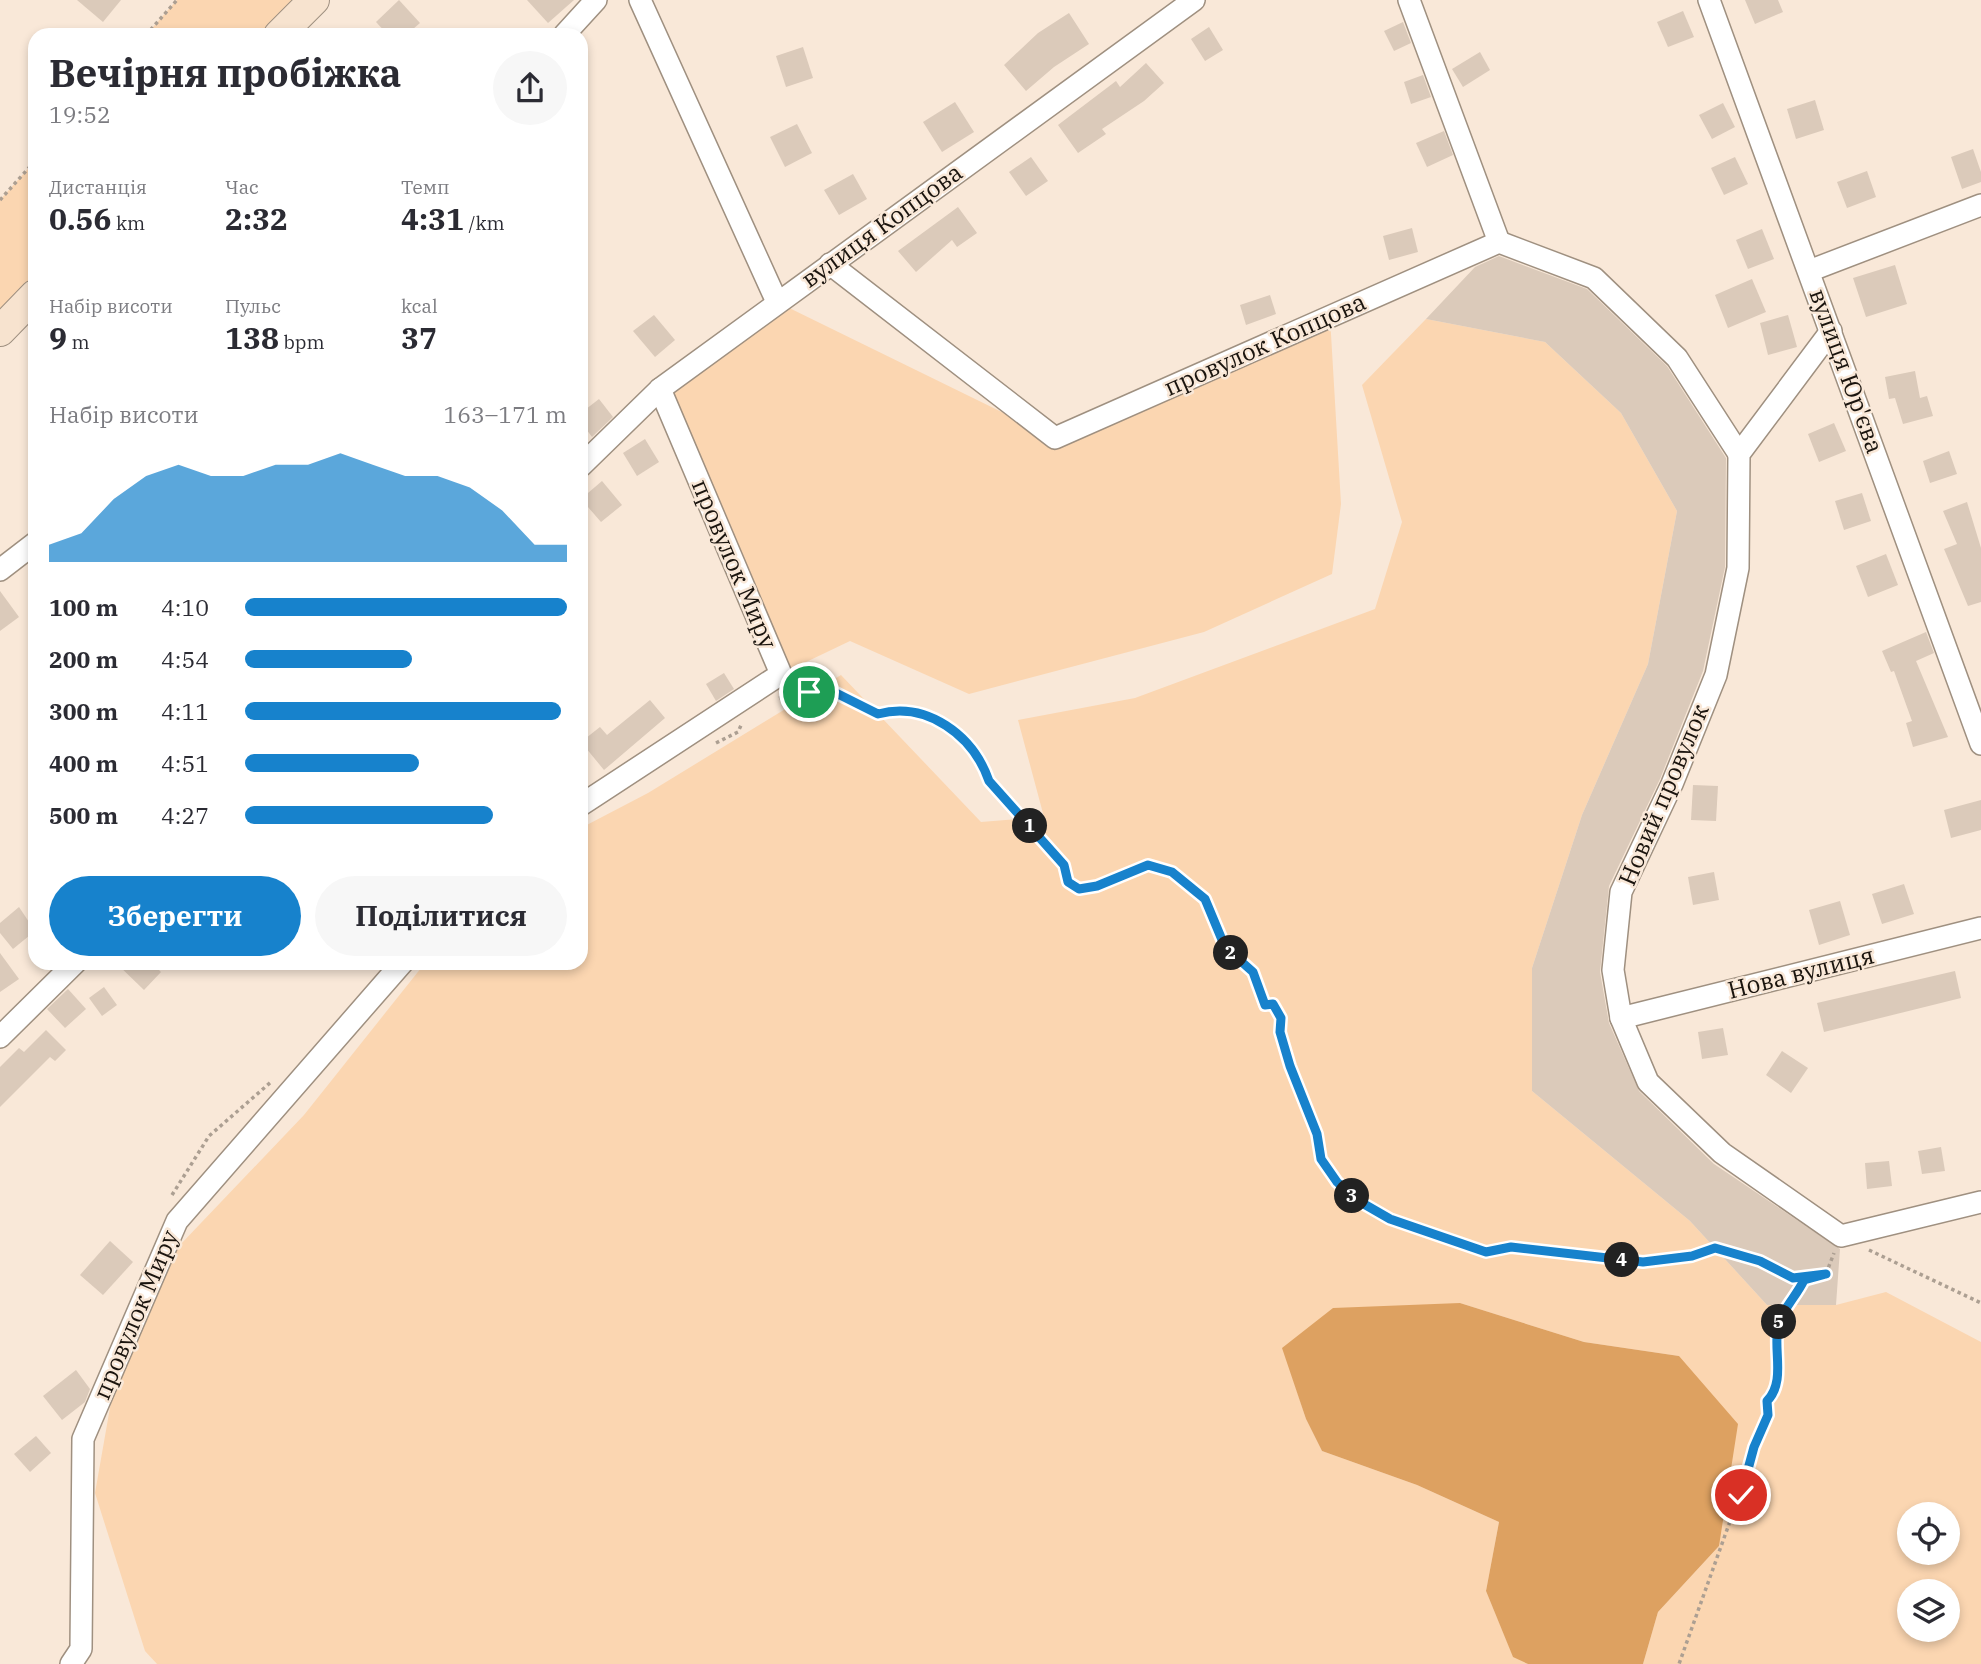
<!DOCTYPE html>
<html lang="uk">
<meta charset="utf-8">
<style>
:root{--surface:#fff;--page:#f7f7f7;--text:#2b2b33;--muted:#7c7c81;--accent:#1782cc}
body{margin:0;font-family:"IBM Plex Serif",serif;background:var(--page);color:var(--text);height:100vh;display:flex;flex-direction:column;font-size:26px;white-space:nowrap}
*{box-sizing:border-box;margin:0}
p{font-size:23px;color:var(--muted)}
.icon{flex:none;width:38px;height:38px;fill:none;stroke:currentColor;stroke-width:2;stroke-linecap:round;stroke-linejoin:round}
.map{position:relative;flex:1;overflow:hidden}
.sheet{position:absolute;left:28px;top:28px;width:560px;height:942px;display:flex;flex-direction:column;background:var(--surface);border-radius:21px;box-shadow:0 4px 10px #0003}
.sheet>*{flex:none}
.buttons{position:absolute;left:1897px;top:1502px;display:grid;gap:14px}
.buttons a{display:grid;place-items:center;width:63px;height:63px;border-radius:50%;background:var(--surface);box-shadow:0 4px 10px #0003;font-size:35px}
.pin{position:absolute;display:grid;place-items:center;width:60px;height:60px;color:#fff;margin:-30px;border:4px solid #fff;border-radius:50%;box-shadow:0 2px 7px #0007}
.km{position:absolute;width:35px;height:35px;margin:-18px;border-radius:50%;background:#222;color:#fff;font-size:19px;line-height:35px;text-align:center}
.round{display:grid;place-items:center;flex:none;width:74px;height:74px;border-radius:37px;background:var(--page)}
.overview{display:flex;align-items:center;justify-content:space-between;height:119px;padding:0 21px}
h1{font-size:38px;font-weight:700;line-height:52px}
.stats{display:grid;grid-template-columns:repeat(3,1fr);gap:10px;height:119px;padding:7px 21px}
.stats div{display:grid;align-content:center}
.stats b{font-size:30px;font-weight:700}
.stats small{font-size:19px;font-weight:400}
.stats p{font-size:19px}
.chart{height:196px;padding:14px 21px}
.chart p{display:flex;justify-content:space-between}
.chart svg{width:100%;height:126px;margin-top:7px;fill:var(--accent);opacity:.7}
.cta{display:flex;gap:14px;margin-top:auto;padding:14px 21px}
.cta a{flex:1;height:80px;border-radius:42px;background:var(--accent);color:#fff;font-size:28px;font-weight:700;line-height:80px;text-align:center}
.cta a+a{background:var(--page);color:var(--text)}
ul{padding:0 21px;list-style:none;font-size:23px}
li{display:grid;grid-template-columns:112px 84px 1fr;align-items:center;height:52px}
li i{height:18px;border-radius:9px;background:var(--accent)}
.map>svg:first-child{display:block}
</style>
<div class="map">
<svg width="1981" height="1664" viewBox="0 0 1981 1664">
<rect width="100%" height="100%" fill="#f9e8d8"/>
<g fill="#fbd6b1" fill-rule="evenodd">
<path d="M177 0H314L279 35H146Z"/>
<path d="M35 161V295L0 323V200Z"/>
<path d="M777 302 1055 438 1330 317 1341 504 1332 574 1204 632 969 694 850 641 781 674 660 389Z"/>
<path d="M1426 319 1545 342 1621 413 1677 511 1648 664 1582 815 1532 968V1091L1690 1221 1767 1305H1836L1886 1292 1981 1342V1664H1643L1658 1612 1719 1546 1679 1356 1584 1342 1460 1303 1283 1348 1306 1419 1322 1451 1417 1485 1499 1522 1486 1591 1513 1656 1528 1664H157L145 1651 95 1493 121 1345 180 1245 304 1115 425 963 581 962V828L648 793 841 675 981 822 1044 817 1018 720 1135 698 1375 609 1402 522 1362 385ZM1909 1514H1948V1552H1909ZM1909 1591H1948V1629H1909Z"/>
</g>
<path fill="#dda161" d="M1460 1303 1584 1342 1679 1356 1738 1424 1719 1546 1658 1612 1643 1664H1528L1513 1657 1486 1591 1499 1522 1417 1485 1322 1451 1306 1419 1282 1348 1333 1308Z"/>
<g fill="#dbcaba">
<path d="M77 0H121L103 22Z"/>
<path d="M399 0 420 23 406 35H388L376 22Z"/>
<path d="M527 0H574L548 23Z"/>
<path d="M1745 0H1778L1783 12 1755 24Z"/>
<path d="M1683 11 1694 37 1668 47 1657 22Z"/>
<path d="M1069 13 1089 44 1054 67 1026 91 1004 65 1038 33Z"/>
<path d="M1403 22 1411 43 1394 51 1384 31Z"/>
<path d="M1209 27 1223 50 1205 61 1191 39Z"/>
<path d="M803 47 813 78 786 87 776 56Z"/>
<path d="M1480 52 1490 70 1463 87 1452 69Z"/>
<path d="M1146 63 1164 83 1144 101 1102 129 1106 134 1078 153 1058 125 1116 81 1120 87Z"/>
<path d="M1423 75 1431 97 1411 104 1404 82Z"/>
<path d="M1815 100 1824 130 1796 139 1787 109Z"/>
<path d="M955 102 974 132 942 152 923 122Z"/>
<path d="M1723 103 1735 127 1712 139 1699 115Z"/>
<path d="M797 124 812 153 785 167 770 137Z"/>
<path d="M1444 131 1453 155 1427 167 1416 143Z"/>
<path d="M1973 149 1981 172V182L1962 189 1951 157Z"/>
<path d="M1031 157 1048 181 1026 196 1009 172Z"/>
<path d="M1735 157 1748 184 1724 195 1711 168Z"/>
<path d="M1867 171 1876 197 1847 208 1837 182Z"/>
<path d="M853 174 867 199 839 215 824 190Z"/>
<path d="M958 207 977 233 957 247 952 240 916 272 898 251Z"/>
<path d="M1412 228 1418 252 1389 260 1383 236Z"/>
<path d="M1762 229 1774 259 1748 269 1736 240Z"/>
<path d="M1499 256 1587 289 1667 366 1726 458 1725 567 1703 671 1660 779 1609 886 1600 972 1609 1023 1639 1091 1714 1164 1840 1249 1836 1305H1767L1690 1221 1532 1091V968L1582 815 1648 664 1677 511 1621 413 1545 342 1426 319 1475 267Z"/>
<path d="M1895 265 1907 304 1866 317 1853 278Z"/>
<path d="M1752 279 1766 312 1728 328 1715 295Z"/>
<path d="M1270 295 1276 314 1246 325 1240 305Z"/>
<path d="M654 315 675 340 655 357 633 331Z"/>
<path d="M1788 315 1797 347 1768 355 1760 323Z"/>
<path d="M1915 371 1920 398 1927 396 1933 416 1903 424 1895 398 1889 399 1885 377Z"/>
<path d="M599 399 613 417 592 437 581 422V413Z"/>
<path d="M1834 423 1846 451 1819 462 1808 434Z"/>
<path d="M645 439 659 462 637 476 623 453Z"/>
<path d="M1949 451 1957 474 1930 483 1923 461Z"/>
<path d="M602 481 622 505 601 522 581 499Z"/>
<path d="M1862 493 1871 521 1844 530 1835 501Z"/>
<path d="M1967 502 1981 548V602L1968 606 1944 549 1957 544 1943 511Z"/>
<path d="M1886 554 1898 585 1868 597 1856 566Z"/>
<path d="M0 591 19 617 0 631Z"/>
<path d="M1926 632 1934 653 1916 661 1948 737 1913 747 1906 723 1912 721 1894 671 1891 672 1882 651Z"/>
<path d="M724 673 734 689 716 701 706 684Z"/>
<path d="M650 700 665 718 604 770 581 742 600 727 607 735Z"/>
<path d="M1693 785 1718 786 1716 821 1691 820Z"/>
<path d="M1981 800V830L1951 838 1944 810Z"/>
<path d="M1714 872 1719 900 1693 905 1688 877Z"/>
<path d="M1904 884 1914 914 1882 924 1872 894Z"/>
<path d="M1840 901 1850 935 1819 945 1809 910Z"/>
<path d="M19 907 35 931 13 949 0 933V923Z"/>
<path d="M0 953 19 979 0 992Z"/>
<path d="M115 962H151L161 972 144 990Z"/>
<path d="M1955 971 1961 998 1824 1032 1817 1003Z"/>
<path d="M104 987 117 1005 102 1016 89 998Z"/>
<path d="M68 989 86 1009 65 1028 47 1009Z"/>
<path d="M1723 1028 1728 1055 1702 1059 1698 1032Z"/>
<path d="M46 1030 66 1050 55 1061 50 1057 0 1107V1067L19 1048 24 1052Z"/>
<path d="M1782 1051 1808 1068 1791 1093 1766 1075Z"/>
<path d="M1941 1147 1945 1171 1922 1174 1918 1151Z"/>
<path d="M1889 1161 1892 1186 1867 1189 1865 1163Z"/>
<path d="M110 1241 133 1262 103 1295 80 1275Z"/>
<path d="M76 1370 90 1389 85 1402 62 1420 43 1396Z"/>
<path d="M36 1436 51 1453 30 1472 14 1454Z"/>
</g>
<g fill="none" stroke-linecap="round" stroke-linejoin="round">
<g stroke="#9f9080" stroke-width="24">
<g id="street">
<path d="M640 0 777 302"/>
<path d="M1409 0 1499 242"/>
<path d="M1709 0 1981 744"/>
<path d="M564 35 596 0"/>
<path d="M1499 242 1594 278 1677 358 1739 454"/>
<path d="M830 264 1055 438 1499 242"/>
<path d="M1809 271 1981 205"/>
<path d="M1831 331 1739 454 1738 568 1716 675 1672 784 1621 892 1613 970 1621 1018 1648 1082 1722 1153 1841 1236 1981 1202"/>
<path d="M581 466 660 389 1194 0"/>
<path d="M0 570 35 543"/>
<path d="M581 805 781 674 660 389"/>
<path d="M1621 1018 1981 928"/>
<path d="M0 1037 76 962"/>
<path d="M71 1664 81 1649 83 1439 177 1221 403 962"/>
</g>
</g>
<g stroke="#9f9080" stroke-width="32">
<g id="secondary">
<path d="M279 35 314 0"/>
<path d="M0 331 35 295"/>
</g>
</g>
<g stroke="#ac9f92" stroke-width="3.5" stroke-dasharray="3.5 3.5" stroke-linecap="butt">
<path d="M146 35 177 0"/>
<path d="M0 200 35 161"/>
<path d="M780 696 786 708 805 704 810 688 821 694 836 693 878 714C927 701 973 735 989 781L1057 856 1064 865 1067 882 1079 889 1097 886 1148 865 1172 872 1205 899 1225 947 1253 972 1265 1005 1273 1004 1281 1018 1280 1032 1290 1066 1316 1134 1321 1159 1337 1182 1357 1200 1390 1219 1486 1252 1511 1247 1643 1263 1692 1256 1715 1248 1760 1261 1793 1278 1826 1274 1804 1280C1796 1297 1782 1309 1778 1327 1773 1350 1786 1383 1767 1401L1768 1415 1679 1664"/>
<path d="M716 743 738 732 742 723"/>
<path d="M172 1195 209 1136 271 1082"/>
<path d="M1869 1250 1981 1303"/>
<path d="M1826 1274 1834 1253"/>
</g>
<use href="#street" stroke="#fff" stroke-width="21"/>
<use href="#secondary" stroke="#f7e3cf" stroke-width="30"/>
</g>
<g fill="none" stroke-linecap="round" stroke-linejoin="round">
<g stroke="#fff" stroke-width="14">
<path id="route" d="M809 692 810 688 821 694 836 693 878 714C927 701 973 735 989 781L1064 865 1068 882 1079 889 1097 886 1148 865 1172 872 1205 899 1225 947 1253 972 1265 1005 1273 1004 1281 1018 1280 1032 1290 1066 1317 1134 1321 1159 1337 1182 1357 1200 1390 1219 1486 1252 1511 1247 1643 1262 1692 1256 1715 1248 1760 1261 1793 1278 1826 1274 1804 1280C1796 1297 1782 1309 1778 1327 1773 1350 1786 1382 1767 1401L1768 1415 1754 1447 1741 1495"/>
</g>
<use href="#route" stroke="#1782cc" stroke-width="9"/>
</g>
<g text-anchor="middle" stroke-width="5" stroke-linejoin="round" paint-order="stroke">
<g font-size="24" fill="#1a140e" stroke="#f9e8d8">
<text transform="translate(882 226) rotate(-36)" y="8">вулиця Копцова</text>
<text transform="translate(1265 345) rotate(-24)" y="8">провулок Копцова</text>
<text transform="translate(1846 371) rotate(70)" y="8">вулиця Юр'єва</text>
<text transform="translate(734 564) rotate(67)" y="8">провулок Миру</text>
<text transform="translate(1664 795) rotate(-67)" y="8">Новий провулок</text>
<text transform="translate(1801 973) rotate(-14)" y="8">Нова вулиця</text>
<text transform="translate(136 1315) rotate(-67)" y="8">провулок Миру</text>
</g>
</g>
</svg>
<div class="buttons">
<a><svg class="icon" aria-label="locate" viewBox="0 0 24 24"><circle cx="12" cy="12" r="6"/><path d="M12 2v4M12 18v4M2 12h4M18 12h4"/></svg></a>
<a><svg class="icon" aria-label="layers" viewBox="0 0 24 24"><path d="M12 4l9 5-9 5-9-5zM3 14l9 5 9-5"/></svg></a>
</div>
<div class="pin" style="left:809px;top:692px;background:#1e9e55"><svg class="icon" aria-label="arrive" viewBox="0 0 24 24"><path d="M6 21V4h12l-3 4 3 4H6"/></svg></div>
<div class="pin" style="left:1741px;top:1495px;background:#d93025"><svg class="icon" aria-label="check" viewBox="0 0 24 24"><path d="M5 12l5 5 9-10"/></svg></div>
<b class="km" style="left:1030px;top:826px">1</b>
<b class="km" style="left:1231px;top:953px">2</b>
<b class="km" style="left:1352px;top:1196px">3</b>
<b class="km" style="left:1622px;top:1260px">4</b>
<b class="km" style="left:1779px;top:1322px">5</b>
<section class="sheet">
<div class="overview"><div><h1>Вечірня пробіжка</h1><p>19:52</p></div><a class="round"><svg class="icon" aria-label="share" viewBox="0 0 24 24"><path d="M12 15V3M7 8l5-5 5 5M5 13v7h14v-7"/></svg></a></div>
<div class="stats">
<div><p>Дистанція</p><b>0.56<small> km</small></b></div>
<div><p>Час</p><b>2:32</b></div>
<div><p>Темп</p><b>4:31<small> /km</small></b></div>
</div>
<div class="stats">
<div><p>Набір висоти</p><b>9<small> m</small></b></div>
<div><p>Пульс</p><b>138<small> bpm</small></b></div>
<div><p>kcal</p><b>37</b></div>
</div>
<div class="chart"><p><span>Набір висоти</span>163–171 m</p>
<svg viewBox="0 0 160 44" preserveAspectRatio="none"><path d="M0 44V38L10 34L20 22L30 14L40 10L50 14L60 14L70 10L80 10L90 6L100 10L110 14L120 14L130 18L140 26L150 38L160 38V44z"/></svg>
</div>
<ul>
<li><b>100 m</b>4:10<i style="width:100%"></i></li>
<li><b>200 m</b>4:54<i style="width:52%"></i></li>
<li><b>300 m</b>4:11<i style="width:98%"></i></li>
<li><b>400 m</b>4:51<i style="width:54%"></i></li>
<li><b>500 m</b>4:27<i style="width:77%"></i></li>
</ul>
<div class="cta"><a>Зберегти</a><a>Поділитися</a></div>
</section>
</div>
